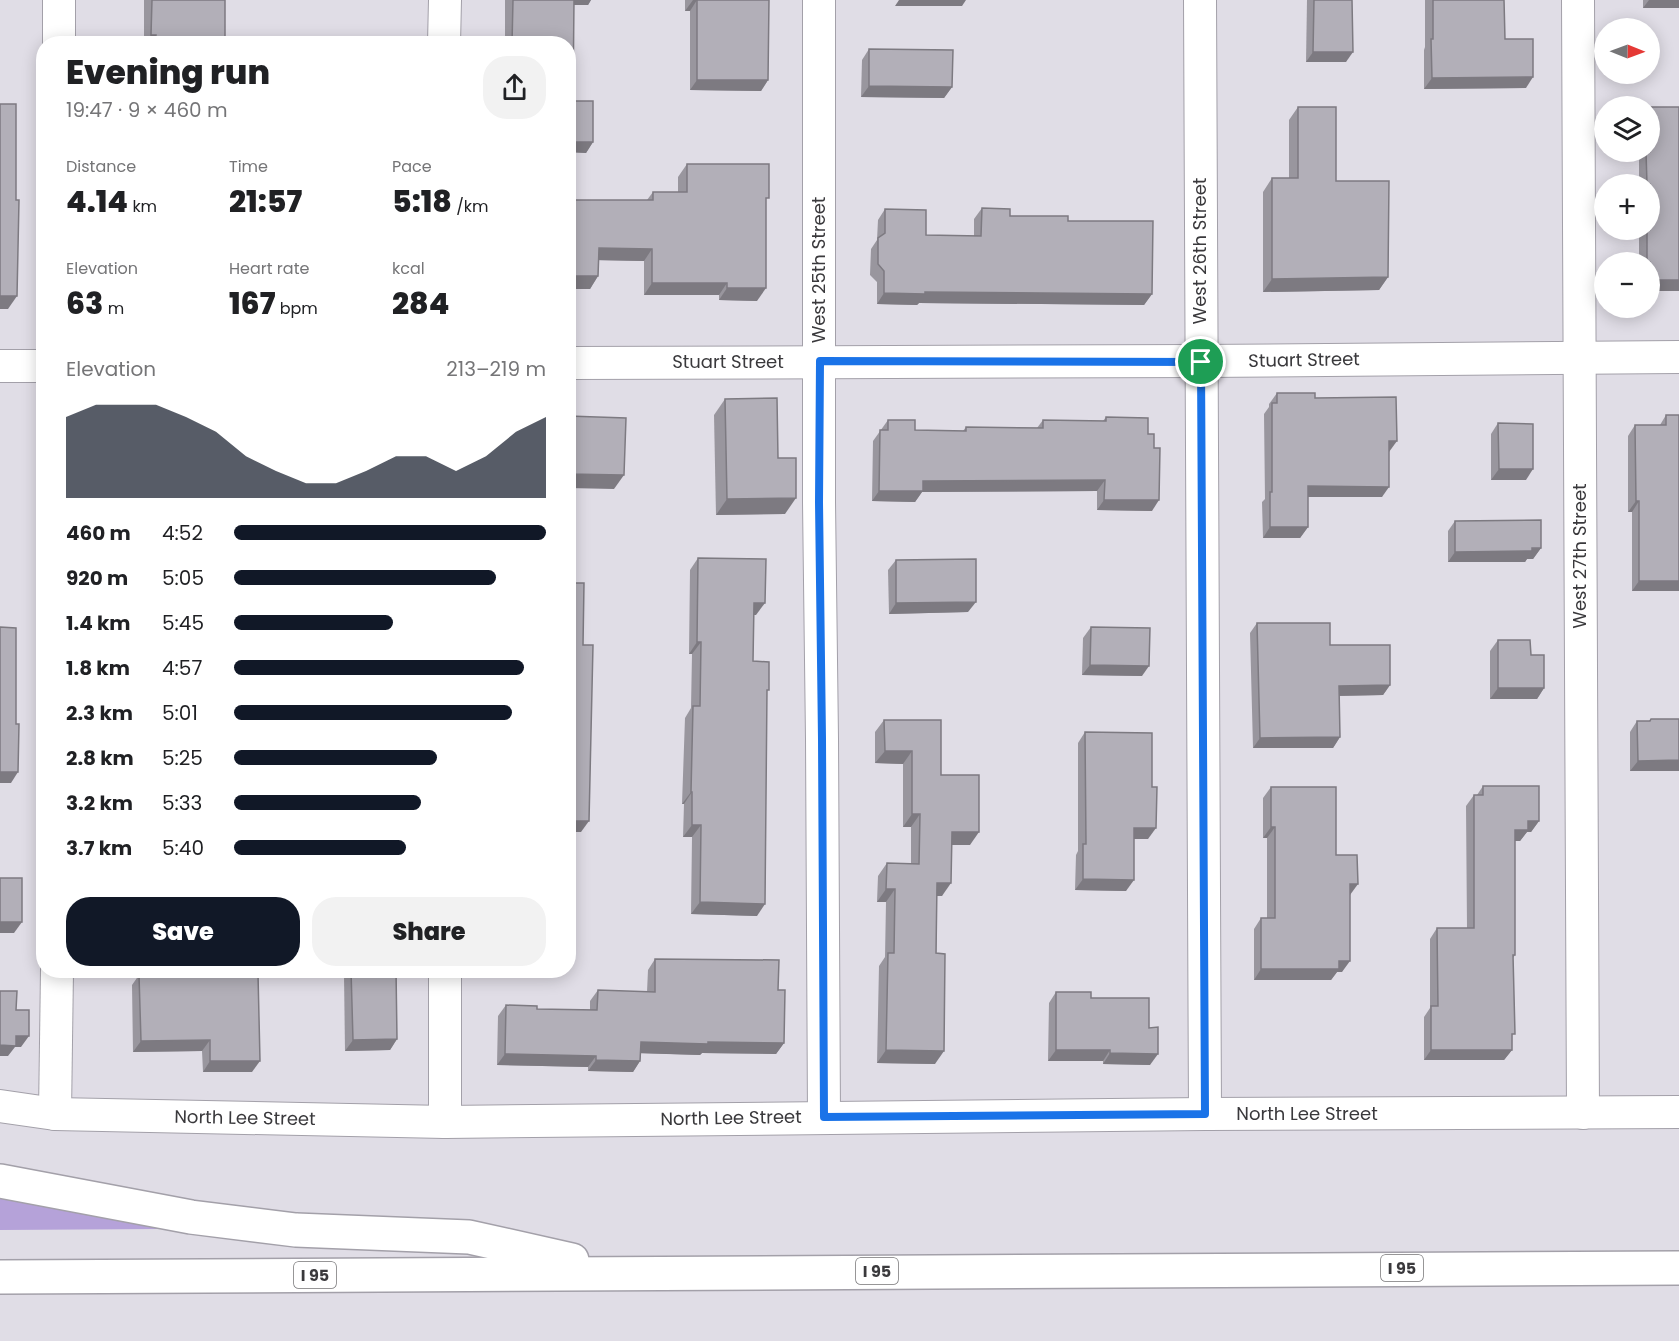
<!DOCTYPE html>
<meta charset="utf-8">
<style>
:root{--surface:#fff;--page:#f2f2f2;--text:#202124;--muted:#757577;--accent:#111827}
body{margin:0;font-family:Poppins,sans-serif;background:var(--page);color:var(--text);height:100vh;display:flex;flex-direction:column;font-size:22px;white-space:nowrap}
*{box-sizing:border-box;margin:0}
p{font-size:20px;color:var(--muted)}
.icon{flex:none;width:33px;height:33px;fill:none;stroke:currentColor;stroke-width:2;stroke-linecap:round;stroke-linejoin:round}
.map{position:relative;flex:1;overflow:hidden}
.details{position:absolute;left:36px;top:36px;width:540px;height:942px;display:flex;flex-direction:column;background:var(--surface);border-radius:24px;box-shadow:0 3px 15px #0003}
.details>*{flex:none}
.needle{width:39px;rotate:91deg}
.fabs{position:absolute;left:1594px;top:18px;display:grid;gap:12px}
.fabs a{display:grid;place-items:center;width:66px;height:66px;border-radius:50%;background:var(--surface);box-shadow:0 3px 15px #0003;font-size:30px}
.pin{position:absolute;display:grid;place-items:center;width:51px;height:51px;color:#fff;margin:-26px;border:3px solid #fff;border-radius:50%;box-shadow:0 2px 6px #0007}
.round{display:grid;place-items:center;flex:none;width:63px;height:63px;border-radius:24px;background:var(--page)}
.headline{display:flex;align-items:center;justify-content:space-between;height:102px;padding:0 30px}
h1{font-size:33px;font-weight:800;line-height:45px}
.figures{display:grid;grid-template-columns:repeat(3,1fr);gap:9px;height:102px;padding:6px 30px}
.figures div{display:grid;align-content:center}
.figures b{font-size:30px;font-weight:800}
.figures small{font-size:16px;font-weight:400}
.figures p{font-size:16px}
.chart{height:168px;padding:12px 30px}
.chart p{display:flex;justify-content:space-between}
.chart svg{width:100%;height:108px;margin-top:6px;fill:var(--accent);opacity:.7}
.button{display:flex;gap:12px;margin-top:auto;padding:12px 30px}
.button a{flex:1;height:69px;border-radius:24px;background:var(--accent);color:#fff;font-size:24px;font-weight:800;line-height:69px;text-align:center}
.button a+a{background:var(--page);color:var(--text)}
ul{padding:0 30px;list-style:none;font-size:20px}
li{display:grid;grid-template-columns:96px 72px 1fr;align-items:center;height:45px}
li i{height:15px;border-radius:8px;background:var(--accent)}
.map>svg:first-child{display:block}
</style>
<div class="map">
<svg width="1679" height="1341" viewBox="0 0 1679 1341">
<rect width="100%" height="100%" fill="#e0dde6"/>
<path fill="#b5a2d9" d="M0 1182 12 1187 161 1229 0 1230Z"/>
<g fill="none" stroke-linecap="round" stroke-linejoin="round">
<g stroke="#a3a0a9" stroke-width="34">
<g id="street">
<path d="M819 0V502L822 739 824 1117"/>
<path d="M1200 0 1205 1114"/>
<path d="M1578 0 1583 1113"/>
<path d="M59 44V0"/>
<path d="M444 44 445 0"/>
<path d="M568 363 1201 361 1679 357"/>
<path d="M0 366H44"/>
<path d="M0 1106 55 1114 445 1122 1205 1114 1679 1112"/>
<path d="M55 1114 57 970"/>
<path d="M445 1122V970"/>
</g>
</g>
<g stroke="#a3a0a9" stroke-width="36">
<g id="highway">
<path d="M0 1181 191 1217 296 1230 469 1237 572 1260"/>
<path d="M0 1277 1679 1268"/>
</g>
</g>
<use href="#street" stroke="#fff" stroke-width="32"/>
<use href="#highway" stroke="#fff" stroke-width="33"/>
</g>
<g fill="#99969e">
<rect x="144" y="0" width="81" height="44"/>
<path d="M505 0H591L588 5H574L573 101 593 142 586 153 568 152V44H505Z"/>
<path d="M685 0H769L768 80 761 91 690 90V11H685Z"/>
<path d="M1307 0H1352L1346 62H1306Z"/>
<path d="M1425 0H1504L1505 39 1526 88 1424 89V50L1425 47Z"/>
<rect x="1643" y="0" width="36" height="8"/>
<path d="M869 49 952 87 944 98 861 97 862 60Z"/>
<path d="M1298 107 1336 181 1388 277 1379 290 1263 292V192L1272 178H1289V120Z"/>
<path d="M1639 152H1650L1679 291H1650V262H1639V230H1650V184H1639Z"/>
<path d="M687 164 766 202 757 301 719 300V295H644V261L599 260 598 276 590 289H568L647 200 653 192H678V177Z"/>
<path d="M982 208 1010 216 1068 221 1152 294 1144 305 919 303 917 305 877 304V282L870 275 871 249 877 240 878 220 885 209 926 235 974 236V219Z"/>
<path d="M1277 393 1315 398 1389 452 1382 497H1308V527L1300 538H1263L1262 502 1265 499 1264 414 1269 407V404Z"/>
<path d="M725 399 778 458 785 514 716 515 714 415Z"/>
<path d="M1666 415H1679V591H1632V512H1628V436L1635 425H1660Z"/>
<path d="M1106 417 1148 434 1152 511 1097 510V491L922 492 915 502 872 501 873 441 888 420 915 430 963 431 966 427 1037 428 1043 420 1103 421Z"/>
<path d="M1498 423 1526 480H1491V434Z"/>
<path d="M1455 521 1541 548 1533 559H1527L1525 562H1448V531Z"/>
<path d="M698 558 756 615H754L753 661 767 693 757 916 691 914 692 837H683L684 804H682L685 718 691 708 692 654H689L690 570Z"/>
<path d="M896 560 968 612 889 614 888 570Z"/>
<path d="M1257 623 1330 645 1390 685 1383 695 1339 696 1340 737 1333 748H1253L1250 633Z"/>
<path d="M1091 627 1142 676 1082 675 1083 638Z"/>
<path d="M1498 640 1531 655 1544 688 1537 699H1490V651Z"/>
<path d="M1651 719H1679V771H1630V732L1637 721H1649Z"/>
<path d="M884 720 941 775 970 845H952L942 896H937L935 1064 877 1063 879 966 885 957 886 902H877L878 876 887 863 911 864V827H903V764L875 763V732Z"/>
<path d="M1085 732 1148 839H1134L1126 891 1075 890 1076 855 1078 851V743Z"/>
<path d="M1483 786 1539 821 1531 832H1527L1520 841H1515V955L1513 958 1512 1050 1504 1060H1424V1017L1430 1008V939L1437 928H1467L1466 806 1474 795H1477Z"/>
<path d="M1271 787 1336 855 1350 895 1342 972H1337L1331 980H1254V929L1261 918H1267V838H1263V798Z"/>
<path d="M655 959 778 990 784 1043 776 1054 702 1053 700 1055 641 1053 640 1061 633 1072 588 1071V1067L497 1065 498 1016 506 1005 537 1009 590 1010V1001L598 990 647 992 648 970Z"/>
<path d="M347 970H396L397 1039 390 1050 345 1051 344 975Z"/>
<path d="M139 975 252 1072H203L202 1051 133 1052 132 985Z"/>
<path d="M1056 992 1091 998 1149 1028 1150 1065 1103 1064V1061H1048L1049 1003Z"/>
</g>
<g fill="#7d7a81">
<path d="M570 0H591L588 5H566Z"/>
<path d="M693 0H697L690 11H685Z"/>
<path d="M899 0H966L962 6H895Z"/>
<path d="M1649 0H1679V8H1643Z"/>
<path d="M151 35H156L150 44H145Z"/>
<path d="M1313 52H1353L1346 62H1306Z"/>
<path d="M1533 77 1526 88 1424 89 1432 78Z"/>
<path d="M697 80H768L761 91 690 90Z"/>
<path d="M869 86 952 87 944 98 861 97Z"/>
<path d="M568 142H593L586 153 568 152Z"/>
<path d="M599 248 652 249 644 261 590 260Z"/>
<path d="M568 276H598L590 289H568Z"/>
<path d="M1388 277 1379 290 1263 292 1272 279Z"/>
<rect x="1650" y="280" width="29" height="11"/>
<path d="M652 283H727L719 295H644Z"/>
<path d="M727 288H766L757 301 719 300Z"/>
<path d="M925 292 1152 294 1144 305 919 303 917 305 877 304 884 293Z"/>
<path d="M0 296H17L8 309H0Z"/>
<path d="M1389 441H1397L1389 452Z"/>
<path d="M1499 469H1533L1526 480H1491Z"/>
<path d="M568 474 624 475 614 489 568 488Z"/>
<path d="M1105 480 1097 491 922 492 915 502 872 501 879 491 923 481Z"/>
<path d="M1308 486 1389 487 1382 497H1300Z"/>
<path d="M796 498 785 514 716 515 727 499Z"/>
<path d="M1104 500H1159L1152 511 1097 510Z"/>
<path d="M1636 501H1639L1632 512H1628Z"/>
<path d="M1270 527H1308L1300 538H1263Z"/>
<path d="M1541 548 1533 559H1527L1525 562H1448L1455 552Z"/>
<path d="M1639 581H1679V591H1632Z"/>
<path d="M976 602 968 612 889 614 896 603Z"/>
<path d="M754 603H765L756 615H746Z"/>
<path d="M697 642H701L692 654H689Z"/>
<path d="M1090 665 1149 666 1142 676 1082 675Z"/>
<path d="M1390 685 1383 695 1332 696 1339 686Z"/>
<path d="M1498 688H1544L1537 699H1490Z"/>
<path d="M1340 737 1333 748H1253L1260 738Z"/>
<path d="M885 751H912L903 764 875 763Z"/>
<path d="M1679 760V771H1630L1638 761Z"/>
<path d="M0 772H18L11 783H0Z"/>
<path d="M691 792H692L684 804H682Z"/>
<path d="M912 814H920L911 827H903Z"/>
<path d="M568 821H589L581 832H568Z"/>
<path d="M1528 821H1539L1531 832H1527L1520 841H1507L1515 830Z"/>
<path d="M692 825H701L692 837H683Z"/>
<path d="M1271 827H1275L1267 838H1263Z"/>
<path d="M1134 828H1156L1148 839H1127Z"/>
<path d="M952 832H979L970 845H943Z"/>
<path d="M1083 879 1134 880 1126 891 1075 890Z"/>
<path d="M937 883H951L942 896H928Z"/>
<path d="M1350 884H1358L1350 895Z"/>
<path d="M886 889H895L886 902H877Z"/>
<path d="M700 902 765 904 757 916 691 914Z"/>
<path d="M0 922H22L14 933H0Z"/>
<path d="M1339 961H1350L1342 972H1337L1331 980H1254L1261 969Z"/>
<path d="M16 1036H29L21 1047H15L8 1056H0V1045Z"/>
<path d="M397 1039 390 1050 345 1051 353 1040Z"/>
<path d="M210 1040 202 1051 133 1052 141 1041Z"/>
<path d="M641 1042H708L784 1043 776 1054 702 1053 700 1055 633 1053Z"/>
<path d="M886 1050 944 1051 935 1064 877 1063Z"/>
<path d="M1056 1050H1110L1103 1061H1048Z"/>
<path d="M1431 1050H1512L1504 1060H1424Z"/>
<path d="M1110 1053 1158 1054 1150 1065 1103 1064Z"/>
<path d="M505 1054 596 1056 588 1067 497 1065Z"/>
<path d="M596 1060 640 1061 633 1072 588 1071Z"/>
<path d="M210 1061H260L252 1072H203Z"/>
</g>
<g fill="#b2afb8" stroke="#7d7a81" stroke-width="1.5">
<path d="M152 0H225V44H155L156 35H151Z"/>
<path d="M513 0H574L573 101H593V142H568V44H512Z"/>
<path d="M693 0H769L768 80H697V0Z"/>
<path d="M1314 0H1352L1353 52H1313Z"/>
<path d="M1433 0H1504L1505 39H1533V77L1432 78 1431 39H1433Z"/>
<path d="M869 49 953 50 952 87 869 86Z"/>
<path d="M0 104H16V200H19L17 296H0Z"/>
<path d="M1298 107H1336V181H1389L1388 277 1272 279V178H1298Z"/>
<path d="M1650 107H1679V280H1650V262H1647V230H1650V184H1647L1646 152H1650Z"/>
<path d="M687 164H769V198H766V288H727V283H652V249L599 248 598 276H568V200H653V192H687Z"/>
<path d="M982 208 1010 209V216H1068V221H1153L1152 294 925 292V294L884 293V271L878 264V238L885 233V209L926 210V235L981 236Z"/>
<path d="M1277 393H1315V398L1396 397 1397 441H1389V487L1308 486V527H1270V492H1272V403H1277Z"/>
<path d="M777 398 778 458H796V498L727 499 725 399Z"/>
<path d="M1666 415H1679V581H1639V501H1636L1635 425H1666Z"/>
<path d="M568 416 626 418 624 475 568 474Z"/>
<path d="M1106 417 1148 418V434H1154V448H1160L1159 500H1104L1105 480 923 481V491H879L880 430H888V420H915V430L966 431V427L1043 428V420L1106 421Z"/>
<path d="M1498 423 1533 424V469H1499Z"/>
<path d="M1541 520V548H1532V551L1455 552V521Z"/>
<path d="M698 558 766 559 765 603H754L753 661 769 662V690H767L765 904 700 902 701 825H692V792H691L693 706H700L701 642H697Z"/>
<path d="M976 559V602L896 603V560Z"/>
<path d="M568 583H584L583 645H593L589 821H568Z"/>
<path d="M1257 623H1330V645H1390V685L1339 686 1340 737 1260 738Z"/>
<path d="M0 627 16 628V724H19L18 772H0Z"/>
<path d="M1091 627 1150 628 1149 666 1090 665Z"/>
<path d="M1498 640H1530L1531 655H1544V688H1498Z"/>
<path d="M1651 719H1679V760L1638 761 1637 721H1650Z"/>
<path d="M884 720H941V775H979V832H952L951 883H937L936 953 945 954 944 1051 886 1050 888 953H894L895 889H886L887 863 919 864 920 814H912V751H885Z"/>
<path d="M1085 732 1152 733V787H1157L1156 828H1134V880L1083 879V844H1086Z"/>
<path d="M1483 786H1539V821H1528V830H1515V955H1513L1515 1034H1512V1050H1431V1006H1438L1437 928H1474V795H1483Z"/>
<path d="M1271 787H1336V855H1357L1358 884H1350V961H1339V969H1261V918H1275V827H1271Z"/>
<rect x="0" y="878" width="22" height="44"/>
<path d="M655 959 779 960 778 990H785L784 1043 708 1042V1044L641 1042 640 1061 596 1060V1056L505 1054 506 1005 537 1006V1009L597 1010 598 990 655 992Z"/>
<path d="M351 970H396L397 1039 353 1040Z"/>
<path d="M258 974 260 1061H210V1040L141 1041 139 975Z"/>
<path d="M0 991H17L16 1010H29V1036H16V1046L0 1045Z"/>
<path d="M1056 992H1091V998H1149V1028L1158 1027V1054L1110 1053V1050H1056Z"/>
</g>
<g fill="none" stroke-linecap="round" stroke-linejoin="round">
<g stroke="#fff" stroke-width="12">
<path id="route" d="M820 361 1201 362 1205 1114 824 1117 822 739 819 502Z"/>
</g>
<use href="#route" stroke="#1a73e8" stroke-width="8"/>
</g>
<g text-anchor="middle" stroke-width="4.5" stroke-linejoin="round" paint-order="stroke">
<g fill="#fff" stroke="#757476" stroke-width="1.5">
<rect x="1381" y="1255" width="42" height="26" rx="4.5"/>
<rect x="856" y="1258" width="42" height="26" rx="4.5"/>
<rect x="294" y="1262" width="42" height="26" rx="4.5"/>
</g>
<g font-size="16" font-weight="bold" fill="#3a393c">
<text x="1402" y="1274">I 95</text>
<text x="877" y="1277">I 95</text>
<text x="315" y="1281">I 95</text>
</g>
<g font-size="18" fill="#3a393c" stroke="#fff">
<text transform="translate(1200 251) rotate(-90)" y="6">West 26th Street</text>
<text transform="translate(819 270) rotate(-90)" y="6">West 25th Street</text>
<text transform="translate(1304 360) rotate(-1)" y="6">Stuart Street</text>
<text x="728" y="368">Stuart Street</text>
<text transform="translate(1580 556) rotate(-90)" y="6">West 27th Street</text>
<text x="1307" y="1120">North Lee Street</text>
<text transform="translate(245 1118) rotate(1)" y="6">North Lee Street</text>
<text transform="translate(731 1118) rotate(-1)" y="6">North Lee Street</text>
</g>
</g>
</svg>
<div class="fabs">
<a><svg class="needle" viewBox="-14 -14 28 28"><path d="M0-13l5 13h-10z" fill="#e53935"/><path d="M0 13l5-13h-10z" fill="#757577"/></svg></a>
<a><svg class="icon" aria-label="layers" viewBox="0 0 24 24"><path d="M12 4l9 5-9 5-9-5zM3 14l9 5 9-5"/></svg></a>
<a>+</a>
<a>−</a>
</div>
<div class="pin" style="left:1201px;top:362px;background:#1e9e55"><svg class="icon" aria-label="arrive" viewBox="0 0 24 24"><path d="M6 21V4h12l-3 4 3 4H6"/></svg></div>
<section class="details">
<div class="headline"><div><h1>Evening run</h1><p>19:47 · 9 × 460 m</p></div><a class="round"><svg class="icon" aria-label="share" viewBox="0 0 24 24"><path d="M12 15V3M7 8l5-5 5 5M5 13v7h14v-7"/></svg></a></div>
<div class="figures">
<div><p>Distance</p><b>4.14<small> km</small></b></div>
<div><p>Time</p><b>21:57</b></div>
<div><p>Pace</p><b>5:18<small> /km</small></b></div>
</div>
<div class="figures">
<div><p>Elevation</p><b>63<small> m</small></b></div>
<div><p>Heart rate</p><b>167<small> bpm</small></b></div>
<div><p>kcal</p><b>284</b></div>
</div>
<div class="chart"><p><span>Elevation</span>213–219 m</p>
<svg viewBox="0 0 160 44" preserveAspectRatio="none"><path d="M0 44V11L10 6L20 6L30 6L40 11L50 17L60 27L70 33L80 38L90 38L100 33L110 27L120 27L130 33L140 27L150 17L160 11V44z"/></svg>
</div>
<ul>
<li><b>460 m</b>4:52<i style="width:100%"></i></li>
<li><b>920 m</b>5:05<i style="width:84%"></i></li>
<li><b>1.4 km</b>5:45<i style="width:51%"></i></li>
<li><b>1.8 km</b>4:57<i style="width:93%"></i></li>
<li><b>2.3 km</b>5:01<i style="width:89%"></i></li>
<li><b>2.8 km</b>5:25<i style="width:65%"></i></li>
<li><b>3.2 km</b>5:33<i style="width:60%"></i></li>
<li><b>3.7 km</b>5:40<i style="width:55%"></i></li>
</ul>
<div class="button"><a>Save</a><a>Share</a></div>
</section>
</div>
